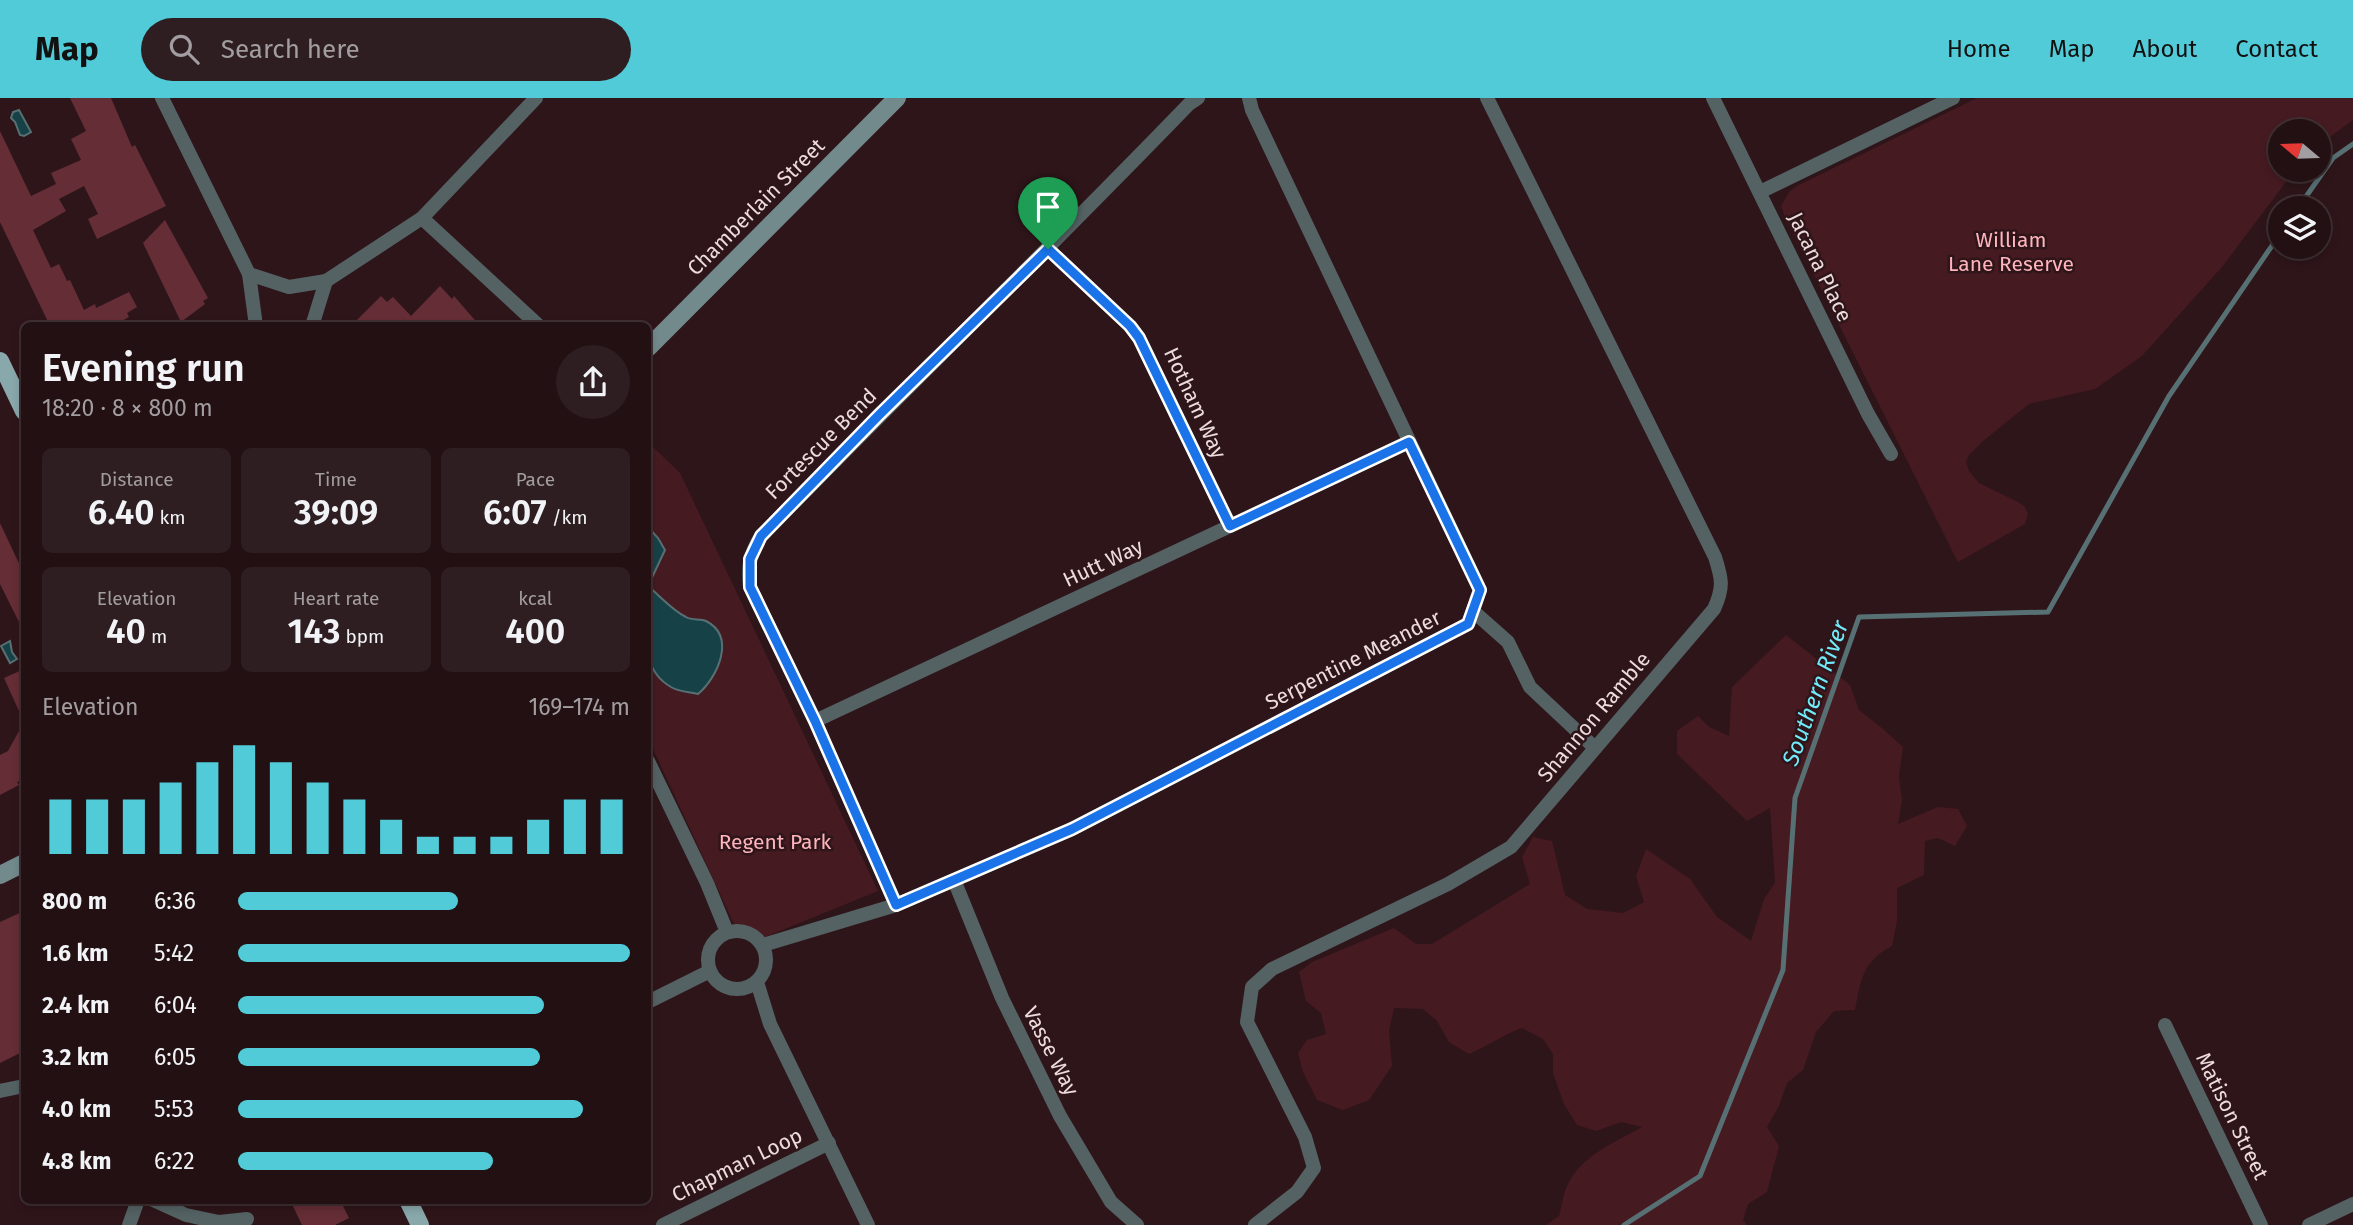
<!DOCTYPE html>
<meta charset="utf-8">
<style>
:root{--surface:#221013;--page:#2e1e21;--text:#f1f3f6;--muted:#a29da0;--line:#3f3033;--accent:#52cbd9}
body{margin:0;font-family:"Fira Sans",sans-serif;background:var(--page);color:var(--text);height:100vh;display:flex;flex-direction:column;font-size:26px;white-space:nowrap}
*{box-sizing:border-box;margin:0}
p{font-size:23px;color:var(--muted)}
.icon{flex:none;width:38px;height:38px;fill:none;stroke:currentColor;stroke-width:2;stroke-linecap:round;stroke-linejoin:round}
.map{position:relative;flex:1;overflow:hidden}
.side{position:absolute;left:21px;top:224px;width:630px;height:882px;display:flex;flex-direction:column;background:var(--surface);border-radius:10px;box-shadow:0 4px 10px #0003,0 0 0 2px var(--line)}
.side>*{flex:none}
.needle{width:46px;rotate:289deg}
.controls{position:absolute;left:2268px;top:21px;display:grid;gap:14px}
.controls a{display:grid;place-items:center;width:63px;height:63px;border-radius:50%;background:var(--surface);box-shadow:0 4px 10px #0003,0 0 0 2px var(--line);font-size:35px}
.pin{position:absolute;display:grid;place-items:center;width:60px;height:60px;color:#fff;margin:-72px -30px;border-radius:50% 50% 50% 0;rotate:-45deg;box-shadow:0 0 7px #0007}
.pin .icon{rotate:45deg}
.round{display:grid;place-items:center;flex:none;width:74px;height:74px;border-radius:37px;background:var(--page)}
.overview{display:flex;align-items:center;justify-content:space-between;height:119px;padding:0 21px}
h1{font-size:38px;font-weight:600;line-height:52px}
.figures{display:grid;grid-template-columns:repeat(3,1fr);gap:10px;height:119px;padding:7px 21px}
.figures div{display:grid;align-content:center;border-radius:10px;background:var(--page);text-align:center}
.figures b{font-size:35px;font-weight:600}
.figures small{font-size:19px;font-weight:400}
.figures p{font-size:19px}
.chart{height:196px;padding:14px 21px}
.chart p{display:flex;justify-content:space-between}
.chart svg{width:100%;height:126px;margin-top:7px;stroke:var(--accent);stroke-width:6}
ul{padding:0 21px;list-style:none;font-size:23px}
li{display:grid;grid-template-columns:112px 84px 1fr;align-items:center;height:52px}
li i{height:18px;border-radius:9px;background:var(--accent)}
header{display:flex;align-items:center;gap:42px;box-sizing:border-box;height:98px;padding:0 35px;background:var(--accent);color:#111}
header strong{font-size:33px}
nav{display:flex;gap:38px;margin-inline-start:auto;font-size:24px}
.search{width:490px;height:63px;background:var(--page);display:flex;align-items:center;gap:18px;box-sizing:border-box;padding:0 24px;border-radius:38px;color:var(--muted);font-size:26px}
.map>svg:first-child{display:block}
</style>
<header>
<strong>Map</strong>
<div class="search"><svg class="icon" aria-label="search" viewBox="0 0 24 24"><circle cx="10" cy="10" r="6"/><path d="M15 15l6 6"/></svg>Search here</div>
<nav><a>Home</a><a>Map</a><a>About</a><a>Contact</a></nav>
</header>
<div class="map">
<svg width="2353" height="1127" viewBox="0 0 2353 1127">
<rect width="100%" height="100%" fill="#2e1519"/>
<g fill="#461a21">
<path d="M1977 0H2353V22L2319 47V33H2280V72H2295L2222 169 2142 258 2095 291 2029 306 1983 343 1969 357 1966 364 1969 373 1979 385 2018 404 2024 408 2028 415 2025 426 1958 464 1785 119 1781 108 1789 94 1797 88Z"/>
<path d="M648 344 680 375 878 793 765 839 748 836 734 826 648 640Z"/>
<path d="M1786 537 1850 587 1859 612 1882 630 1903 649 1899 679 1902 702 1898 726 1938 709 1958 711 1967 728 1955 748 1938 740 1925 743 1924 777 1897 790V823L1892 848C1862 864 1861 882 1855 912L1834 913 1816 934 1803 972 1787 985 1779 1008 1767 1029 1779 1048 1767 1094 1748 1106 1743 1122 1747 1127H1546L1559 1118C1562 1108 1563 1095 1568 1086 1582 1057 1616 1044 1642 1029L1621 1024 1596 1033 1577 1027 1564 1006 1553 975V956L1543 941 1522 930C1502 937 1488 948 1469 956L1449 944 1437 923 1423 911 1394 910 1389 933 1392 968 1369 1002 1343 1012 1317 1002 1303 974 1298 955 1307 942 1326 936 1321 915 1306 903 1299 874 1312 864 1394 830 1416 846H1432L1530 786 1522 759 1533 739 1552 743 1565 797 1587 811 1623 815 1644 804 1636 778 1646 751 1690 781 1717 819 1751 843 1764 801 1775 785 1770 710 1747 723 1677 656V633L1698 618 1709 629 1729 638 1732 589Z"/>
</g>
<g fill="#164247" stroke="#577074" stroke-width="2">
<path d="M19 12 31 34 24 38 20 37 15 24 11 20 13 14Z"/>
<path d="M648 429 658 440 665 452 648 488C660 498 672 512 686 519 692 523 700 520 706 523 737 539 717 580 698 596 689 594 679 594 671 589 646 575 643 545 652 520L648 516Z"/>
<path d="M10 543 12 554 17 561 10 565 1 548Z"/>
</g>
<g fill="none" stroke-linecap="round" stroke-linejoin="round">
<g stroke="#577074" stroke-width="5">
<path d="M2298 110 2333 60 2353 46"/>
<path d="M1624 1127 1700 1078 1783 872 1795 700 1859 519 2048 514 2169 298 2280 136"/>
</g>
</g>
<g fill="#652d36">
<path d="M70 0H111L132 49 135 47 166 108 97 141 88 121 98 116 84 88 59 101 66 113 33 132 51 170 59 166 67 183 70 182 84 212 95 206 96 210 129 194 137 209 127 215 129 219 113 228H50L0 124V33L31 98 56 86 51 75 81 62 71 41 86 33Z"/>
<path d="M165 122 208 200 203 203 205 206 181 224 143 145Z"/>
<path d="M440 188 452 201 454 198 480 228H351L381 198 387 204 393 199 411 218Z"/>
<path d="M0 425 24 476V534L0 486Z"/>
<path d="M24 571V681L17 684 19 687 0 697V657L8 653 24 624 4 580Z"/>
<path d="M24 813V953L0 965V824Z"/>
<path d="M290 1102H340L349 1120 335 1127H302Z"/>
</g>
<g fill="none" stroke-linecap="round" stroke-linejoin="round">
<g stroke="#546264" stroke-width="14">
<path d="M162 0 249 176 289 189 326 183 422 120 536 0"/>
<path d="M1713 0 1868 316 1891 356"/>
<path d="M1760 94 1953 0"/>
<path d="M422 120 539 228"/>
<path d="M1048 151 1130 228 1139 240 1230 428"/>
<path d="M249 176 256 228"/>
<path d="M312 228 326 183"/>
<path d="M1473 513 1508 544 1530 589 1595 650"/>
<path d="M815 623 1409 344"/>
<path d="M648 663 707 785 727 834"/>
<path d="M954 782 1002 900 1060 1018 1111 1104 1137 1127"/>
<path d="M896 807 815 623 750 489C747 470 750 455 761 438 903 293 1048 152 1189 6L1198 0"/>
<circle cx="737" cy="862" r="29"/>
<path d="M763 847 896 807 1072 731 1468 526 1480 492 1252 12 1249 0"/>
<path d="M757 884 770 926 868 1127"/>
<path d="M648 904 710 873"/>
<path d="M2165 927 2261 1127"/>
<path d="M0 993 24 988"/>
<path d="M153 1102 186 1117 219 1124 247 1121"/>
<path d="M129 1127 138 1102"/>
<path d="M663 1127 829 1045"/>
<path d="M1255 1127 1297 1094 1314 1070 1305 1039 1247 924 1252 889 1272 871 1448 786 1511 749 1714 511C1724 489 1722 481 1715 459L1487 0"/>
<path d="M2309 1127 2353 1106"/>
</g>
<g stroke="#728a8c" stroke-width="18">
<path d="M648 250 897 0"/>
<path d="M0 777 24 765"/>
</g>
<g stroke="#89a8ac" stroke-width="18">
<path d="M0 263 24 313"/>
<path d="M408 1102 420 1127"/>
</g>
</g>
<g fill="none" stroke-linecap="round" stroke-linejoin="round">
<g stroke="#fff" stroke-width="14">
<path id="route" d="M1048 151 1130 228 1139 240 1230 428 1409 344 1480 492 1468 526 1072 731 896 807 815 623 750 489V461L761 438 879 317Z"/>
</g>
<use href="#route" stroke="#1a73e8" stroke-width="9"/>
</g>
<g text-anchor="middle" stroke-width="5" stroke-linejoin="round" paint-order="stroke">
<g font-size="21" fill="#eedcdd" stroke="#2e1519">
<text transform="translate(756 109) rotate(-45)" y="7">Chamberlain Street</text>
<text transform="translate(1820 169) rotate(64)" y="7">Jacana Place</text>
<text transform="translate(1195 305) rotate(65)" y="7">Hotham Way</text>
<text transform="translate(821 346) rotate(-45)" y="7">Fortescue Bend</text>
<text transform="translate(1103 465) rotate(-25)" y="7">Hutt Way</text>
<text transform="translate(1353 562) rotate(-27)" y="7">Serpentine Meander</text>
<text transform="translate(1594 619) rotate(-50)" y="7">Shannon Ramble</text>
<text transform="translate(1051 953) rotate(63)" y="7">Vasse Way</text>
<text transform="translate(2232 1018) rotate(64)" y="7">Matison Street</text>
<text transform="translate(737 1067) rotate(-26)" y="7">Chapman Loop</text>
</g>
<g font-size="21" fill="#ffb3bb" stroke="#2e1519">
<text x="2011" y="149">William<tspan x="2011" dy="24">Lane Reserve</tspan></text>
<text x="775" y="751">Regent Park</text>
</g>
<g font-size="23" font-style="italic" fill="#72ecfa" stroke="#2e1519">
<text transform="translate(1815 595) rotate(-70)" y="8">Southern River</text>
</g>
</g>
</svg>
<div class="controls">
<a><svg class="needle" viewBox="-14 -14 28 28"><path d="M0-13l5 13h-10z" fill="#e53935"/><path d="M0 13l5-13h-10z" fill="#a29da0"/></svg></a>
<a><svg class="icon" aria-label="layers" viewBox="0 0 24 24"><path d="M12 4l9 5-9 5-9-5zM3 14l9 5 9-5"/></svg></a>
</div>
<div class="pin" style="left:1048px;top:151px;background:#1e9e55"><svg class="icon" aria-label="arrive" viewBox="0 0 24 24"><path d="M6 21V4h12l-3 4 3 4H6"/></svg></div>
<section class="side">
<div class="overview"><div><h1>Evening run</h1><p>18:20 · 8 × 800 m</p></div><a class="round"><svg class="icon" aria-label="share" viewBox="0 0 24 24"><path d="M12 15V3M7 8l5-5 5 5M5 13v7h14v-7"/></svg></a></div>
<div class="figures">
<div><p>Distance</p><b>6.40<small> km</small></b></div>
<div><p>Time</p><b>39:09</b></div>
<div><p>Pace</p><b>6:07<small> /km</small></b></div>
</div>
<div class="figures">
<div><p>Elevation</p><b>40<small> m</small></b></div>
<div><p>Heart rate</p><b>143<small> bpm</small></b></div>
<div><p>kcal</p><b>400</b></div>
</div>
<div class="chart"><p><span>Elevation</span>169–174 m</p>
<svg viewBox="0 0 160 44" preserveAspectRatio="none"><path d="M5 44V25M15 44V25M25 44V25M35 44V19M45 44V12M55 44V6M65 44V12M75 44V19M85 44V25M95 44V32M105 44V38M115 44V38M125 44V38M135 44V32M145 44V25M155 44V25"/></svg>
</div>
<ul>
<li><b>800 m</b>6:36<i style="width:56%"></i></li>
<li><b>1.6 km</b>5:42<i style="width:100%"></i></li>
<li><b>2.4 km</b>6:04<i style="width:78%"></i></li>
<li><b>3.2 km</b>6:05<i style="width:77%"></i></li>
<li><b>4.0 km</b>5:53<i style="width:88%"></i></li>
<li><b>4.8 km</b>6:22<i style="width:65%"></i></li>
</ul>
</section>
</div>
